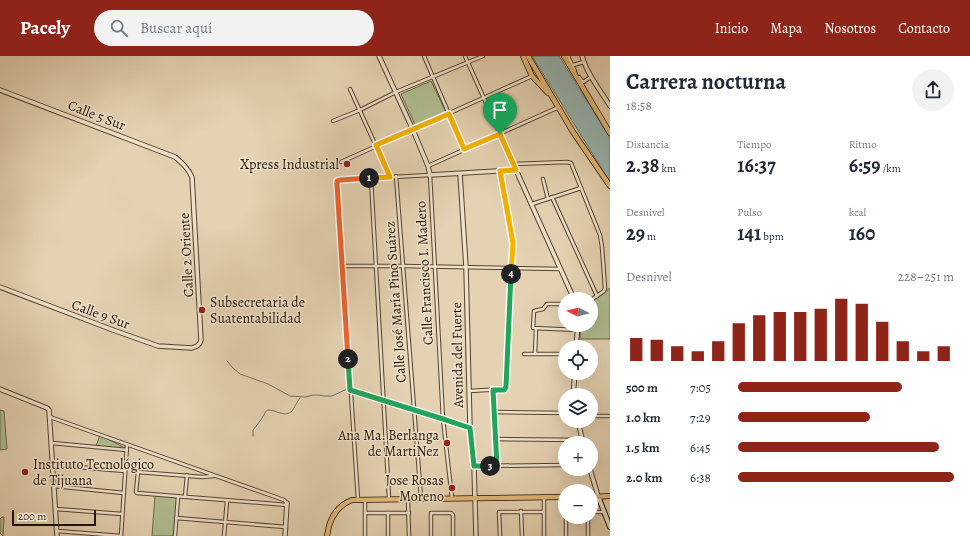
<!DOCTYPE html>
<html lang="es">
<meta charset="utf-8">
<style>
:root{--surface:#fff;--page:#f2f2f3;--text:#1f2937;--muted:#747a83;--accent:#8f2418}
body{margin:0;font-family:Alegreya,serif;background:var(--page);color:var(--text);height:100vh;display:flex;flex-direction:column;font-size:15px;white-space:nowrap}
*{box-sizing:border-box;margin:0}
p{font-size:13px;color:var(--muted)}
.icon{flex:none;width:22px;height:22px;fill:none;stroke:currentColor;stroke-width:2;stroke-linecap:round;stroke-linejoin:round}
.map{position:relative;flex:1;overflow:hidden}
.details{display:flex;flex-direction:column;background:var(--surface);width:360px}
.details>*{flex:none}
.needle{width:26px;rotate:276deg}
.fabs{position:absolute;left:558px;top:236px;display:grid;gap:8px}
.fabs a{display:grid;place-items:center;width:40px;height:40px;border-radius:50%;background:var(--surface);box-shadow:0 4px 16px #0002;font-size:20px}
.scale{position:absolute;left:12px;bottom:10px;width:84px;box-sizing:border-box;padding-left:4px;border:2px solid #251200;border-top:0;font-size:11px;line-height:14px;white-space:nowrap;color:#251200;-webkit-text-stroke:3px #eee2cd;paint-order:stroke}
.pin{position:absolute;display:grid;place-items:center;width:34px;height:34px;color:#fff;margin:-41px -17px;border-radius:50% 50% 50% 0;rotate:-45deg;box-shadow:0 0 4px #0007}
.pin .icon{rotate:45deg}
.km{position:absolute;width:20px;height:20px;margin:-10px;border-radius:50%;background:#222;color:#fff;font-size:11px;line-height:20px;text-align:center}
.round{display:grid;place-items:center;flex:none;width:42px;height:42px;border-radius:21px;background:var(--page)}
.head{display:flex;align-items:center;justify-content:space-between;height:68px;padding:0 16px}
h1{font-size:22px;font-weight:700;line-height:30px}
.figures{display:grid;grid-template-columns:repeat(3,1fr);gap:6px;height:68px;padding:4px 16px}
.figures div{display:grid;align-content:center}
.figures b{font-size:20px;font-weight:700}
.figures small{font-size:11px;font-weight:400}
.figures p{font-size:11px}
.chart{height:112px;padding:8px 16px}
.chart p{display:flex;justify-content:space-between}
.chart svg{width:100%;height:72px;margin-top:4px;stroke:var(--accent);stroke-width:6}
ul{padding:0 16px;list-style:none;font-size:13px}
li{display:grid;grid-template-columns:64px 48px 1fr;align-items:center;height:30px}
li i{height:10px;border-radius:5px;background:var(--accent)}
header{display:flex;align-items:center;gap:24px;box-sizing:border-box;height:56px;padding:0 20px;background:var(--accent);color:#fff}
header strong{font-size:19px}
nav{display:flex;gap:22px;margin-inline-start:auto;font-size:14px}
.search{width:280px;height:36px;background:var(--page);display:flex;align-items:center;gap:10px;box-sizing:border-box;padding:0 14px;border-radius:22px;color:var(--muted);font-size:15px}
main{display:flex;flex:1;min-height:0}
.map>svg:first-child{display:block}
</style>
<header>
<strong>Pacely</strong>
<div class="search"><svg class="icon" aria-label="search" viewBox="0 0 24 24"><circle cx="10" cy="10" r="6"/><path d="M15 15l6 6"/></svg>Buscar aquí</div>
<nav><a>Inicio</a><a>Mapa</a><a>Nosotros</a><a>Contacto</a></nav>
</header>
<main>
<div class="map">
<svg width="610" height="480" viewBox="0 0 610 480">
<rect width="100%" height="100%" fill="#e5d2b2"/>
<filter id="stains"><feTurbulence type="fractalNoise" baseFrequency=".005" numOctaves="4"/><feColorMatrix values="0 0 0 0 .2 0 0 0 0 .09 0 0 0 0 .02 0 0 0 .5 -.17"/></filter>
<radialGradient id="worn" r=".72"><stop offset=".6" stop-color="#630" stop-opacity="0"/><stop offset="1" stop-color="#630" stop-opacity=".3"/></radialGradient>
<g fill="#b0bd90" stroke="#6a6848">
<path d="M431 25 446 56 415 69 401 38Z"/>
<path d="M610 232V283H580L581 269H591V247Z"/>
<path d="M0 354 4 355 7 393 0 394Z"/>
<path d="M100 379 127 393 96 390Z"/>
<path d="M155 439 178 441 175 480H152Z"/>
<path d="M2 461H4L3 480 0 477V463Z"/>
</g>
<path fill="#97b6b3" stroke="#69746b" d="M532 0H559L610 82V126Z"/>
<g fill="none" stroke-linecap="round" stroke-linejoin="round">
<g stroke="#69746b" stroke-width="1">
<path d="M227 305 233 312 240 318 268 328 290 340 306 341 313 339H319L324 340H332L347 333"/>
<path d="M253 380V374C257 369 261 364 264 359 265 356 266 355 268 354 271 354 275 355 277 356 294 362 292 352 300 342"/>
</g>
<g stroke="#55422c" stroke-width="4.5">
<g id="minor">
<path d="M424 0 464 93"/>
<path d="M465 0 516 114"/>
<path d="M568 0 575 15"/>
<path d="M573 9 584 6"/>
<path d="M579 21 582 25 584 26"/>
<path d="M583 26 591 21"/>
<path d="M350 33 390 121"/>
<path d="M333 65 360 54 396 36 483 0"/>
<path d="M341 106 532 20"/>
<path d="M514 108 567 106 571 107 600 179 602 191 605 232 604 235 591 244"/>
<path d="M428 110 559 51"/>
<path d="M396 120 421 442"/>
<path d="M371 122 389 442"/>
<path d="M543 123 548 143"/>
<path d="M552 141 597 240"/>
<path d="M532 148 581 132"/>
<path d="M342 210H403L561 213"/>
<path d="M565 248H547L543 253 534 255 533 272 578 274"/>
<path d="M524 298H565"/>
<path d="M535 298 536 273"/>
<path d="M351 334 443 363 470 372"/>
<path d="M493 334 497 410"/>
<path d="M469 335 504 333 506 331 513 192 500 115"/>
<path d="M494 356 565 357"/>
<path d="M591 360H610"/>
<path d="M50 361 284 444 287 447"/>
<path d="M496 383 582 384"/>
<path d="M52 387 127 394"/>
<path d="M53 409 125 415"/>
<path d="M474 410 565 409"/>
<path d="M214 420 202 421 138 416 136 436 137 437 287 449"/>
<path d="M54 430 124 437"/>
<path d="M185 441 187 419"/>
<path d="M544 441V480"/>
<path d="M358 443 337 128V125L339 124 430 119 443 363 452 442"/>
<path d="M408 443 409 480"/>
<path d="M56 453 122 458"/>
<path d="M521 455 522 480"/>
<path d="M591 456H603"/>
<path d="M365 457H409"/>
<path d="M566 461V480"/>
<path d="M176 462 286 471"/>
<path d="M57 475 121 480"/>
<path d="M121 480 127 389"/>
<path d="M175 480 178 441"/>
<path d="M224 480 227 445"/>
<path d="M365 480V445"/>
<path d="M388 480V457"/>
<path d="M431 480V457H451L453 459V480"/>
<path d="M500 480 499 456H543"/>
<path d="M588 480V461"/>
</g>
</g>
<g stroke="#55422c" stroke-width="5.5">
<g id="tertiary">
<path d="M379 0 413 74 428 110 430 119 516 114 574 243"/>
<path d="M582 0C587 18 600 34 610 50"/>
<path d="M0 34 175 101C182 107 188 112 192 121L201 284 200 287 197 290 192 292 158 290 113 274 0 231"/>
<path d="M460 118 466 211 470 372 474 410 476 480"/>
<path d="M576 291 578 269"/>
<path d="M0 333 47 352 49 354 57 480"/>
<path d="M573 339 575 317"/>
<path d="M578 365 583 387"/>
<path d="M590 413 598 440"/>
<path d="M285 480 287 447"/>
</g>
</g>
<g stroke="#251200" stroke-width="6">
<path id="secondary" d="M598 440 610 471"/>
</g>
<g stroke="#251200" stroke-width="6">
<g id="primary">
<path d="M591 441 610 440"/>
<path d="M327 480C329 464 336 450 352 444L565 441"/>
</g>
</g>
<g stroke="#251200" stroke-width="6">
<g id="trunk">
<path d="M523 0 532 20 548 37"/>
<path d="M528 0 573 76 610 130"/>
<path d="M564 0 610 77"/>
</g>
</g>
<use href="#minor" stroke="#eee2cd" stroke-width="2.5"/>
<use href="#tertiary" stroke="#eee2cd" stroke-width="3.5"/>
<use href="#secondary" stroke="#eee2cd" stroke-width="4"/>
<use href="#primary" stroke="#e2b979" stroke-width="4.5"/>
<use href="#trunk" stroke="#e2b979" stroke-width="4.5"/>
</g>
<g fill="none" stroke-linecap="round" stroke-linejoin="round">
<g stroke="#fff" stroke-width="8">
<path id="split-1" d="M369 122 390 121 376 89 449 58 464 93 500 78"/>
</g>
<g stroke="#fff" stroke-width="8">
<path id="split-2" d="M348 303 337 128V125L340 124 369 122"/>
</g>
<g stroke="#fff" stroke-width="8">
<path id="split-3" d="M348 303 350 334 443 363 470 372 474 410H490"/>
</g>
<g stroke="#fff" stroke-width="8">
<path id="split-4" d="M490 410H497L493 334H504L506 331 511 218"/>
</g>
<g stroke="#fff" stroke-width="8">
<path id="split-5" d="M500 78 516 114 500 115 513 187 511 218"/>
</g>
<use href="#split-1" stroke="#f5b400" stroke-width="5"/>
<use href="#split-2" stroke="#f0652b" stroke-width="5"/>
<use href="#split-3" stroke="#22a559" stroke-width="5"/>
<use href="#split-4" stroke="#22a559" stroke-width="5"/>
<use href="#split-5" stroke="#f5b400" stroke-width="5"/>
</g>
<g fill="#8f2418" stroke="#eee2cd" stroke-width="1.5">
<circle cx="347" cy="108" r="4"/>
<circle cx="202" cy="254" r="4"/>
<circle cx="447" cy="387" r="4"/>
<circle cx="25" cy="416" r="4"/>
<circle cx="452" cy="432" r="4"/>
</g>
<g text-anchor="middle" stroke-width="3" stroke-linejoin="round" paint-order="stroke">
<g font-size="14" fill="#251200" stroke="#eee2cd">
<text transform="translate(97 59) rotate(21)" y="5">Calle 5 Sur</text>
<text transform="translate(186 199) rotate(-93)" y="5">Calle 2 Oriente</text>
<text transform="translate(424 217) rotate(-93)" y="5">Calle Francisco I. Madero</text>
<text transform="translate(395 246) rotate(-94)" y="5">Calle José María Pino Suárez</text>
<text transform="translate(101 258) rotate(20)" y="5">Calle 9 Sur</text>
<text transform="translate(457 299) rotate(-91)" y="5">Avenida del Fuerte</text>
</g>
<g font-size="14" fill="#251200" stroke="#eee2cd" text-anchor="end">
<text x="339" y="113">Xpress Industrial</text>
<text x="210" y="251" text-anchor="start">Subsecretaria de<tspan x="210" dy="16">Suatentabilidad</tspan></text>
<text x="439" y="384">Ana Ma. Berlanga<tspan x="439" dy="16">de MartiNez</tspan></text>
<text x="33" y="413" text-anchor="start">Instituto Tecnológico<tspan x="33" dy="16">de Tijuana</tspan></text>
<text x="444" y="429">Jose Rosas<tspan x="444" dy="16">Moreno</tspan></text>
</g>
</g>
<rect width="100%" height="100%" filter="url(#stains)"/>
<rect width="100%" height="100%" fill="url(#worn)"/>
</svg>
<div class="fabs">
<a><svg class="needle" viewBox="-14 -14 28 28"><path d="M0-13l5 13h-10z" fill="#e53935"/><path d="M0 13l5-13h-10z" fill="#747a83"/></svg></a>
<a><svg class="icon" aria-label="locate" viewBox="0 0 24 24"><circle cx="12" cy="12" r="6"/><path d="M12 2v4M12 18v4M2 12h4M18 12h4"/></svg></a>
<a><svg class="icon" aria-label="layers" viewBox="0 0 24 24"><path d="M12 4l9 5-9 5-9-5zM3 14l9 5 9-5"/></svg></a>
<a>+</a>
<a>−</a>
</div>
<div class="scale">200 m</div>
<div class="pin" style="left:500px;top:78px;background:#1e9e55"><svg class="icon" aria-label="arrive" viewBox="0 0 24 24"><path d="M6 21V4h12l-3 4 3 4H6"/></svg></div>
<b class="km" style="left:369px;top:122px">1</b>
<b class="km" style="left:348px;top:303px">2</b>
<b class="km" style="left:490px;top:410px">3</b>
<b class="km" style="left:511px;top:218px">4</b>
</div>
<section class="details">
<div class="head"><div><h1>Carrera nocturna</h1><p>18:58</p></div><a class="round"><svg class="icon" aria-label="share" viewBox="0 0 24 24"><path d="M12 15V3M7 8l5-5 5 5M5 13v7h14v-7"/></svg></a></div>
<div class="figures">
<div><p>Distancia</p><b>2.38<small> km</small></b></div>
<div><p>Tiempo</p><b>16:37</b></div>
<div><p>Ritmo</p><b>6:59<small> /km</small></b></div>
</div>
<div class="figures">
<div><p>Desnivel</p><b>29<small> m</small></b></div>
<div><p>Pulso</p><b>141<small> bpm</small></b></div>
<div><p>kcal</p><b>160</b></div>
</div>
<div class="chart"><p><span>Desnivel</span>228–251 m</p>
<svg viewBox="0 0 160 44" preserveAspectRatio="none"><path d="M5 44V30M15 44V31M25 44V35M35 44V38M45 44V32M55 44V21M65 44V16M75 44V14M85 44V14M95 44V12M105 44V6M115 44V9M125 44V20M135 44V32M145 44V38M155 44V35"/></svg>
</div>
<ul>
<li><b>500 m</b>7:05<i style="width:76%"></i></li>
<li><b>1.0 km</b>7:29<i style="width:61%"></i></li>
<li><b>1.5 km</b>6:45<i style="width:93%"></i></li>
<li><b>2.0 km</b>6:38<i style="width:100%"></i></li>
</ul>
</section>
</main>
